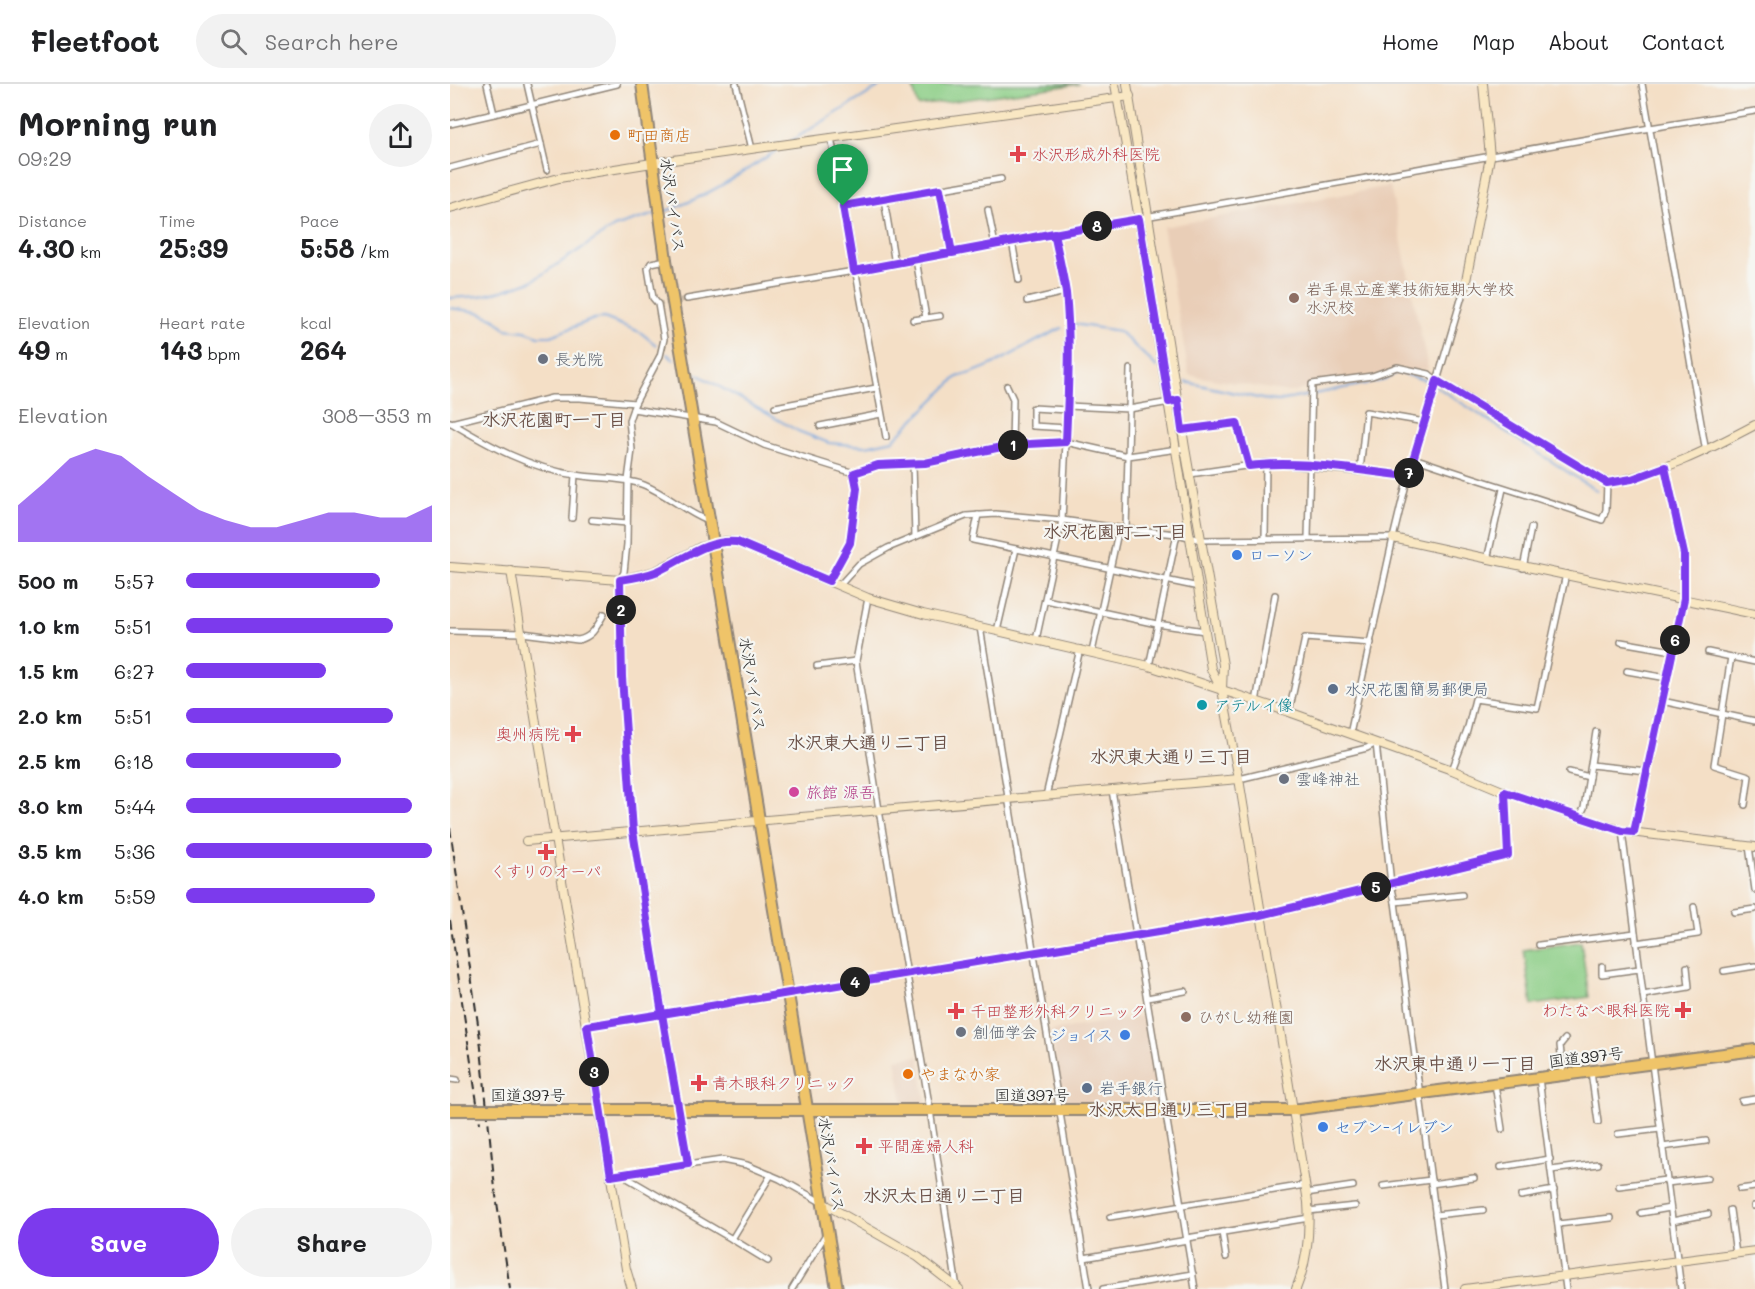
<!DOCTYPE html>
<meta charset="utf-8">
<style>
:root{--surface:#fff;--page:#f2f2f2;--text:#202124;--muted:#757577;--line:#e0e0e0;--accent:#7c3aed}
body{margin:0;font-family:Mali,"Klee One",sans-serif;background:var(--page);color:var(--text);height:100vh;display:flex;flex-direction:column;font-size:22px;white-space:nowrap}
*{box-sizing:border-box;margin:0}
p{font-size:20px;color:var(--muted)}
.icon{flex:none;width:33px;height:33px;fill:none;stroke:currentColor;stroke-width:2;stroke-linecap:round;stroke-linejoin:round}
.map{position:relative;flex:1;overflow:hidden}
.details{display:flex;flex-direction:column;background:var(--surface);width:450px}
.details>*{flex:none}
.pin{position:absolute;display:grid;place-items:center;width:51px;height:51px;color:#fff;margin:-62px -26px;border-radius:50% 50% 50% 0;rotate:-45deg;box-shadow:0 0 6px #0007}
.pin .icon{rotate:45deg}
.km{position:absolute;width:30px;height:30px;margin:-15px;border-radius:50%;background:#222;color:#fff;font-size:16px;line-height:30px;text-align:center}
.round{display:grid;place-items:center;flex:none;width:63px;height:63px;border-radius:32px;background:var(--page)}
.head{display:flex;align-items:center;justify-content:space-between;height:102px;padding:0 18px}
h1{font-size:33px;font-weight:700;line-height:45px}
.metrics{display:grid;grid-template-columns:repeat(3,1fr);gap:9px;height:102px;padding:6px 18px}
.metrics div{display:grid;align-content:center}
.metrics b{font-size:26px;font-weight:700}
.metrics small{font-size:16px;font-weight:400}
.metrics p{font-size:16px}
.chart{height:168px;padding:12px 18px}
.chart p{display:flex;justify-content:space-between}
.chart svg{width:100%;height:108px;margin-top:6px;fill:var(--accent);opacity:.7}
.primary-button{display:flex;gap:12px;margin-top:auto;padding:12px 18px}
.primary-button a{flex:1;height:69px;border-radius:36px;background:var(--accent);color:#fff;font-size:24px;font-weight:700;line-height:69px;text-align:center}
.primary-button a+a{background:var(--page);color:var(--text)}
ul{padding:0 18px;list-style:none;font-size:20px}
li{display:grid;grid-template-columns:96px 72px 1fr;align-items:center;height:45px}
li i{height:15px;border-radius:8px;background:var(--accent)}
header{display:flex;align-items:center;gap:36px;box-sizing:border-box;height:84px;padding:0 30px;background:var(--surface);border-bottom:2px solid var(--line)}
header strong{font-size:28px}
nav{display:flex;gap:33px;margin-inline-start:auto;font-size:21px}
.search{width:420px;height:54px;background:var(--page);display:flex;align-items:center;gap:15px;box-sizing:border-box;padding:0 21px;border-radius:33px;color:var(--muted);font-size:22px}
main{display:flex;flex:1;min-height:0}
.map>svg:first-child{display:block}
</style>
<header>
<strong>Fleetfoot</strong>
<div class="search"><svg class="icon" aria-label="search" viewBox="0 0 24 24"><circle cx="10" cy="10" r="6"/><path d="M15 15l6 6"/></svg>Search here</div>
<nav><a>Home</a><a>Map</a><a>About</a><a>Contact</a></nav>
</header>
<main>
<section class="details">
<div class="head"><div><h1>Morning run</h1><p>09:29</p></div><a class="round"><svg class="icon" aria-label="share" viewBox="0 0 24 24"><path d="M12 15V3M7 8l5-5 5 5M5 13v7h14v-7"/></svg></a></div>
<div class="metrics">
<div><p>Distance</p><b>4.30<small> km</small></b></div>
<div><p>Time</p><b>25:39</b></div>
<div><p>Pace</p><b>5:58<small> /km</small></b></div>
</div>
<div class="metrics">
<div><p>Elevation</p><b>49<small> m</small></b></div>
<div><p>Heart rate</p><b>143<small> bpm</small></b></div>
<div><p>kcal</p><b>264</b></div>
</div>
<div class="chart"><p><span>Elevation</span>308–353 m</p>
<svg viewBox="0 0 160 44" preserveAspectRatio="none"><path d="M0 44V29L10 20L20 10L30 6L40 9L50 17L60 24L70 31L80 35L90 38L100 38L110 35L120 32L130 32L140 34L150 34L160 29V44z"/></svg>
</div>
<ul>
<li><b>500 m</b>5:57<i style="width:79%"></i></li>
<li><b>1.0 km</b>5:51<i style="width:84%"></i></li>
<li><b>1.5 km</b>6:27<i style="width:57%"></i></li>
<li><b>2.0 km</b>5:51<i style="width:84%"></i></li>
<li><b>2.5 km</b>6:18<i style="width:63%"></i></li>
<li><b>3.0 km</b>5:44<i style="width:92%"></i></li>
<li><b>3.5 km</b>5:36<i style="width:100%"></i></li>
<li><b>4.0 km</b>5:59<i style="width:77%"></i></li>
</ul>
<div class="primary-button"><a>Save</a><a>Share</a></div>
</section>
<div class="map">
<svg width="1305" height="1205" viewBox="0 0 1305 1205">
<rect width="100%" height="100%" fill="#f6f6f2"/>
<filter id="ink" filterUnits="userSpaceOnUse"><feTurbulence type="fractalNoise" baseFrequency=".0167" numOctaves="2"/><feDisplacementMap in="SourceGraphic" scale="12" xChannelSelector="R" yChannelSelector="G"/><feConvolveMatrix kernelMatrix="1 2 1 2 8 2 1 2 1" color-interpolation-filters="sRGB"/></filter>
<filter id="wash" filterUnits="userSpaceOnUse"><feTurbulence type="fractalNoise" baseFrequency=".008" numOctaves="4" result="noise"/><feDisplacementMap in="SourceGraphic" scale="24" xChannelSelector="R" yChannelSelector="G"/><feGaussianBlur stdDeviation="1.35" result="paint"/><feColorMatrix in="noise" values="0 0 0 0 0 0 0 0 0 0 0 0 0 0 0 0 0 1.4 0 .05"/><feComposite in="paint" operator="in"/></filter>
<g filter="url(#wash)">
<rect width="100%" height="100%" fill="#f4dfc6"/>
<g fill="#e9ceb7">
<path d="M940 102 978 285 838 308 739 291 713 143Z"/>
<path d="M696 931 711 1020H613L601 947Z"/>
<path d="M469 972 476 1021 453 1019 446 975Z"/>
</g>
<g fill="#8bcd85" stroke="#5b7c58" stroke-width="1.5">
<path d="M462 0H630L468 22Z"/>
<path d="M1131 858 1139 913 1082 921 1074 866Z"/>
</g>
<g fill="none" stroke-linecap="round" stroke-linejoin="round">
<g stroke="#70a1da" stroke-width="2">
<path d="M341 57 434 0"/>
<path d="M213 128C256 114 292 89 329 65"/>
<path d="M0 214 30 212 52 207 82 197 164 143 205 130"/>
<path d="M0 224 28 228 45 235 56 245 75 247 89 252H101L144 235 154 234 190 248 206 261"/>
<path d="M623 240 669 247 707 283"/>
<path d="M217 270 224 276"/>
<path d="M247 290 348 347 379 359 416 362 443 356 507 293C545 284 577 260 612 244"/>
<path d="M736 298 817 316 829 317 935 296 947 288 978 297 1147 407"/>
</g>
</g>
</g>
<g filter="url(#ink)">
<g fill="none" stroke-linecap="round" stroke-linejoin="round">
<path stroke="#ccbba7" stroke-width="5" stroke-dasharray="5 2.5" stroke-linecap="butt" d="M208 220 237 215"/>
<g stroke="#908578" stroke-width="8">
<g id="street">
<path d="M37 0 44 30 167 0"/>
<path d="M77 0 97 86"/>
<path d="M286 0 302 65"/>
<path d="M1192 0 1256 368"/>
<path d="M0 40 44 30"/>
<path d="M381 53 436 353"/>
<path d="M0 84 91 60"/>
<path d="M490 105 502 169"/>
<path d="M434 115 445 180"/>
<path d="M393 122 551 95"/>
<path d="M538 126 545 161"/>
<path d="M562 157 569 196"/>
<path d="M466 175 476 234"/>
<path d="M216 176 201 179 198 184 203 214 208 220 214 255 210 272 185 319 179 336 182 366 178 396 177 460 174 488 170 496 173 593 183 747 238 1080"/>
<path d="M237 215 404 187 604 149 1200 44 1305 27"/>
<path d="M577 217 615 208"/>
<path d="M463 236 490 232"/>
<path d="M680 285 679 325 720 318"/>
<path d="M557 302 563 315 562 361"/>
<path d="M325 323 426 304"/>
<path d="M183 325 266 338 314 361 404 389 407 404 400 459 379 497"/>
<path d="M0 338C38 361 81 385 126 391 149 395 172 393 194 401 217 410 235 428 258 437"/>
<path d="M1 339 102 314H130L185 319"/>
<path d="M370 342 431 330"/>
<path d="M617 344 583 342V324L617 326"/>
<path d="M732 347 787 339 799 382"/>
<path d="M964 374C1027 396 1090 414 1152 436L1156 426 1157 399"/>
<path d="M463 380 562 361 616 358 678 372 679 325 618 322"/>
<path d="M910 387 916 328 975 338"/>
<path d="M404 389 428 381 463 380 465 453"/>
<path d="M740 390 816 379 958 392"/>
<path d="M528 431 523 456 749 503"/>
<path d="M122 434 125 391"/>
<path d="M142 436 177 439"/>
<path d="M676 445 678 372 735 364"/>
<path d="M815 454 816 379"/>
<path d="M858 454 862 300 922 292 947 283 979 290 987 297 1015 202"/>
<path d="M1037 476 1053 405"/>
<path d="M1073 484 1081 444"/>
<path d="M389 502 409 480 438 464 516 432 546 430 612 436 676 445 727 450 751 456 943 454"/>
<path d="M418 514 406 577 429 726 480 1026 507 1204"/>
<path d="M596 516 707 540 755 547"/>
<path d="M530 543 639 1205"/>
<path d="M0 547 72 549 128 556C143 553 147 542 154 530"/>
<path d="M547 547 566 465"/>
<path d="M586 556 612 436 616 358 618 282 617 228 615 208 604 149"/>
<path d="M1171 558 1223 567"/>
<path d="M642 568 669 444"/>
<path d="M1258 568 1305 578"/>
<path d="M1281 573 1264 681 1299 692 1295 721"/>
<path d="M367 582 406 577"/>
<path d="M699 582 727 450"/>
<path d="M1177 587 1217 594"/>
<path d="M1212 617 1305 637"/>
<path d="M806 618 825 511"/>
<path d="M839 628 855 554 921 559"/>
<path d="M900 650 943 454 958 392 987 297"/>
<path d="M1141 681 1197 687"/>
<path d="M1002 686 1017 647 1025 615 1087 624 1116 490"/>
<path d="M1119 688 1139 693"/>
<path d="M789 695 917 664 926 659 941 800 1058 771 1055 708"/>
<path d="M662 706 745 1205"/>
<path d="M596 712 630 565"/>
<path d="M1130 732 1134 724 1146 648"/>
<path d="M1172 747 1231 1205"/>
<path d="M1184 748 1234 515V470L1215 383"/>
<path d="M1299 762 1305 806"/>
<path d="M945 818 1012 811"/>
<path d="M1284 828 1305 825"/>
<path d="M1186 859 1248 850 1244 823"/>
<path d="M1089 861 1185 849"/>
<path d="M1152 882V890L1189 885"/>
<path d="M1274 887 1305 882"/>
<path d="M1193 911 1239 903 1237 883"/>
<path d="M697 914 735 907"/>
<path d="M137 942 811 831 941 800 945 818 995 1205"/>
<path d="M1141 988 1148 1038"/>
<path d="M1113 990 1110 961 1115 955"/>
<path d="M1089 994 1116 1205"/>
<path d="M0 995 7 996"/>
<path d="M1045 1000 1052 1045"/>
<path d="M1292 1017 1305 1015"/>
<path d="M1168 1050 1210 1045"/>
<path d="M1212 1063 1256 1057"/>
<path d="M1051 1083 1100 1075"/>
<path d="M1101 1086 1148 1080"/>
<path d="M177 1090 179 1095 282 1155 321 1091"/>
<path d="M161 1092 272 1076 297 1081 330 1095 371 1118"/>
<path d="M1217 1099 1258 1094"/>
<path d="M981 1100 1024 1094"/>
<path d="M933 1102 981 1096"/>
<path d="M1169 1102 1216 1096"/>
<path d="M1290 1105 1305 1103"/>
<path d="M856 1109 903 1102"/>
<path d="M1071 1112 1104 1106"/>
<path d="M1304 1122H1305"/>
<path d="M1280 1126 1286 1170"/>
<path d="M858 1127 905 1122"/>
<path d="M1191 1129 1220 1124"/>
<path d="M985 1131 1033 1126"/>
<path d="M660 1133 855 1101"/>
<path d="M1222 1137 1258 1130"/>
<path d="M1108 1140 1161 1134"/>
<path d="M772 1148 776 1173"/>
<path d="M737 1154 859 1134"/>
<path d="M282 1155 318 1177"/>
<path d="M634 1174 737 1156"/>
<path d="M342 1205 376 1150"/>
<path d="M653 1205 743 1190"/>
</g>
</g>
<g stroke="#908578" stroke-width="10">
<g id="secondary">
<path d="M665 0 689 135 761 585 771 605"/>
<path d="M677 0 735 364 773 581 772 606 789 695 858 1118C860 1148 858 1177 846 1205"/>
<path d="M0 124 109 94 202 79 680 12"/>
<path d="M1015 202 1040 73 1033 0"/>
<path d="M987 297 1157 399C1210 390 1258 366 1305 341"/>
<path d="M943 454C1063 481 1184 505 1305 530"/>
<path d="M0 483 170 496 206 487 251 463 275 457 287 458 418 514 473 530 699 582 839 628 1002 686 1055 708 1172 747 1305 763"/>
<path d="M61 487 176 1185 182 1205"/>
<path d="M76 757 789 695"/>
<path d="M373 1119 468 1173 509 1205"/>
<path d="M1015 1205 1305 1167"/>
</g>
</g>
<g stroke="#908578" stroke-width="14">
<g id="highway">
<path d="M192 0 216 176 387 1205"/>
<path d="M229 1026H842L1305 966"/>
</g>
</g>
<use href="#street" stroke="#fff" stroke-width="5"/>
<use href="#secondary" stroke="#f9e7c3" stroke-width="8"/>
<use href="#highway" stroke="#efc469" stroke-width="10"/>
<g stroke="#2b2b2b" stroke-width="2" stroke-dasharray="9 4.5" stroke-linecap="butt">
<path d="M0 744 30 954 45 1105 60 1205"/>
<path d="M0 836 30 1039"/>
</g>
<g stroke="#908578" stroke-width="14" stroke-linecap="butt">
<path id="highway-bridge" d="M0 1026H229"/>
</g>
<use href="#highway-bridge" stroke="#efc469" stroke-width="10"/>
</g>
</g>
<g fill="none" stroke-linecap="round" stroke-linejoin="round" filter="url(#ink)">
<g stroke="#fff" stroke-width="12">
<path id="route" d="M393 122 490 105 502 169 604 149C608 169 613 189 616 209 621 258 618 308 616 358L561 361 475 379 428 381 404 389 407 404 400 459 379 497 287 458C256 455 235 475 208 487 196 492 183 494 170 496L172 593 183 747 212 930 137 942 161 1092 238 1080 212 930 811 831 1058 771 1055 708 1172 747 1184 748 1234 515V470L1215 383 1182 395 1157 399 987 297 958 392C909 387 848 375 799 382L787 339 732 346 728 316 719 318 689 135C594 151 499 169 404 187L393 122"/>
</g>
<use href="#route" stroke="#7c3aed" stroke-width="8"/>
</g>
<g fill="#e8710a" stroke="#f6f6f2" stroke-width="2">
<circle cx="165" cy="51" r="6"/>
<circle cx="458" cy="990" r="6"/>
</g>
<g fill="#e0444e" stroke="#f6f6f2" stroke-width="2">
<path d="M565 61h6v6h6v6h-6v6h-6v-6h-6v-6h6z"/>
<path d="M120 641h6v6h6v6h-6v6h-6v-6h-6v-6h6z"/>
<path d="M93 759h6v6h6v6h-6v6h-6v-6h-6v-6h6z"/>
<path d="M1230 917h6v6h6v6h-6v6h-6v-6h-6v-6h6z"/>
<path d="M503 918h6v6h6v6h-6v6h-6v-6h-6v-6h6z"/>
<path d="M246 990h6v6h6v6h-6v6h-6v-6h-6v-6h6z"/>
<path d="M411 1053h6v6h6v6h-6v6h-6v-6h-6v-6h6z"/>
</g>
<g fill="#8d6e63" stroke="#f6f6f2" stroke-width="2">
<circle cx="844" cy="214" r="6"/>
<circle cx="736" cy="933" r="6"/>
</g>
<g fill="#6b7280" stroke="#f6f6f2" stroke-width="2">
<circle cx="93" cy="275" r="6"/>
<circle cx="834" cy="695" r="6"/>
<circle cx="511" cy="948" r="6"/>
</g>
<g fill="#3f7fe0" stroke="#f6f6f2" stroke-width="2">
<circle cx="787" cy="471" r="6"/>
<circle cx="675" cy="951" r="6"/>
<circle cx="873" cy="1043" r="6"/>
</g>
<g fill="#5c6f8a" stroke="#f6f6f2" stroke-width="2">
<circle cx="883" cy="605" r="6"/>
<circle cx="637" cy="1004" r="6"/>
</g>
<circle fill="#0f9aa8" stroke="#f6f6f2" stroke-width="2" cx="752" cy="621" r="6"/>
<circle fill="#d1479c" stroke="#f6f6f2" stroke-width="2" cx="344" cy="708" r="6"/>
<g text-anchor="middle" stroke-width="4.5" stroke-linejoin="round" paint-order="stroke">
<g font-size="16" fill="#c56008" stroke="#f6f6f2" text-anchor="start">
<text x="177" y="57">町田商店</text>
<text x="470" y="996">やまなか家</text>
</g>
<g font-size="16" fill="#be3a42" stroke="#f6f6f2" text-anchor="start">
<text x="582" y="76">水沢形成外科医院</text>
<text x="110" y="656" text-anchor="end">奥州病院</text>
<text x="96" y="793" text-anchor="middle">くすりのオーパ</text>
<text x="1220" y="932" text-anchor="end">わたなべ眼科医院</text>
<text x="520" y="933">千田整形外科クリニック</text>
<text x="262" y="1005">青木眼科クリニック</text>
<text x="428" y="1068">平間産婦人科</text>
</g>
<g font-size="16" fill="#2b2b2b" stroke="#f6f6f2">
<text transform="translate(223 121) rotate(82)" y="6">水沢バイパス</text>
<text transform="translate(303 600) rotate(81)" y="6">水沢バイパス</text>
<text transform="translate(1136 973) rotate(-7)" y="6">国道397号</text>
<text x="78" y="1017">国道397号</text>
<text x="582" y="1017">国道397号</text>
<text transform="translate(382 1080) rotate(81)" y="6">水沢バイパス</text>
</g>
<g font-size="16" fill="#785e54" stroke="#f6f6f2" text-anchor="start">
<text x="856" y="211">岩手県立産業技術短期大学校<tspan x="856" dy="18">水沢校</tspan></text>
<text x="748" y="939">ひがし幼稚園</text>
</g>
<g font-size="16" fill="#5b616d" stroke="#f6f6f2" text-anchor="start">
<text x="105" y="281">長光院</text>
<text x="846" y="701">雲峰神社</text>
<text x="523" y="954">創価学会</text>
</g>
<g font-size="16" fill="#366cbe" stroke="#f6f6f2" text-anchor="start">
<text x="799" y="477">ローソン</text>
<text x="663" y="957" text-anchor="end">ジョイス</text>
<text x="885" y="1049">セブン-イレブン</text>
</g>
<g font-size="16" fill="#4e5e75" stroke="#f6f6f2" text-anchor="start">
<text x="895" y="611">水沢花園簡易郵便局</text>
<text x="649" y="1010">岩手銀行</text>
</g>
<g font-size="16" fill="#0d838f" stroke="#f6f6f2" text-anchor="start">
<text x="764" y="627">アテルイ像</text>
</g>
<g font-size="16" fill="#b23c85" stroke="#f6f6f2" text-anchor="start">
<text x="356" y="714">旅館 源吾</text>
</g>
<g font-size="18" font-weight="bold" fill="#6a5047" stroke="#f6f6f2">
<text x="104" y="342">水沢花園町一丁目</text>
<text x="665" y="454">水沢花園町二丁目</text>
<text x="418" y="665">水沢東大通り二丁目</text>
<text x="721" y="679">水沢東大通り三丁目</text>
<text x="1005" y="986">水沢東中通り一丁目</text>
<text x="719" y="1032">水沢太日通り三丁目</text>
<text x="494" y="1118">水沢太日通り二丁目</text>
</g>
</g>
</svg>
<div class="pin" style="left:393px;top:122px;background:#1e9e55"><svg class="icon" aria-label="arrive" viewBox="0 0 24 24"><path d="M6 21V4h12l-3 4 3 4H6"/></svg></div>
<b class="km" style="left:563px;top:361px">1</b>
<b class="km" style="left:171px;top:526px">2</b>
<b class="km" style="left:144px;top:988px">3</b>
<b class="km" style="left:405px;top:898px">4</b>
<b class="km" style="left:926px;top:803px">5</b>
<b class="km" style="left:1225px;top:556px">6</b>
<b class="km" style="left:959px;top:389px">7</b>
<b class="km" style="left:647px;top:142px">8</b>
</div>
</main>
